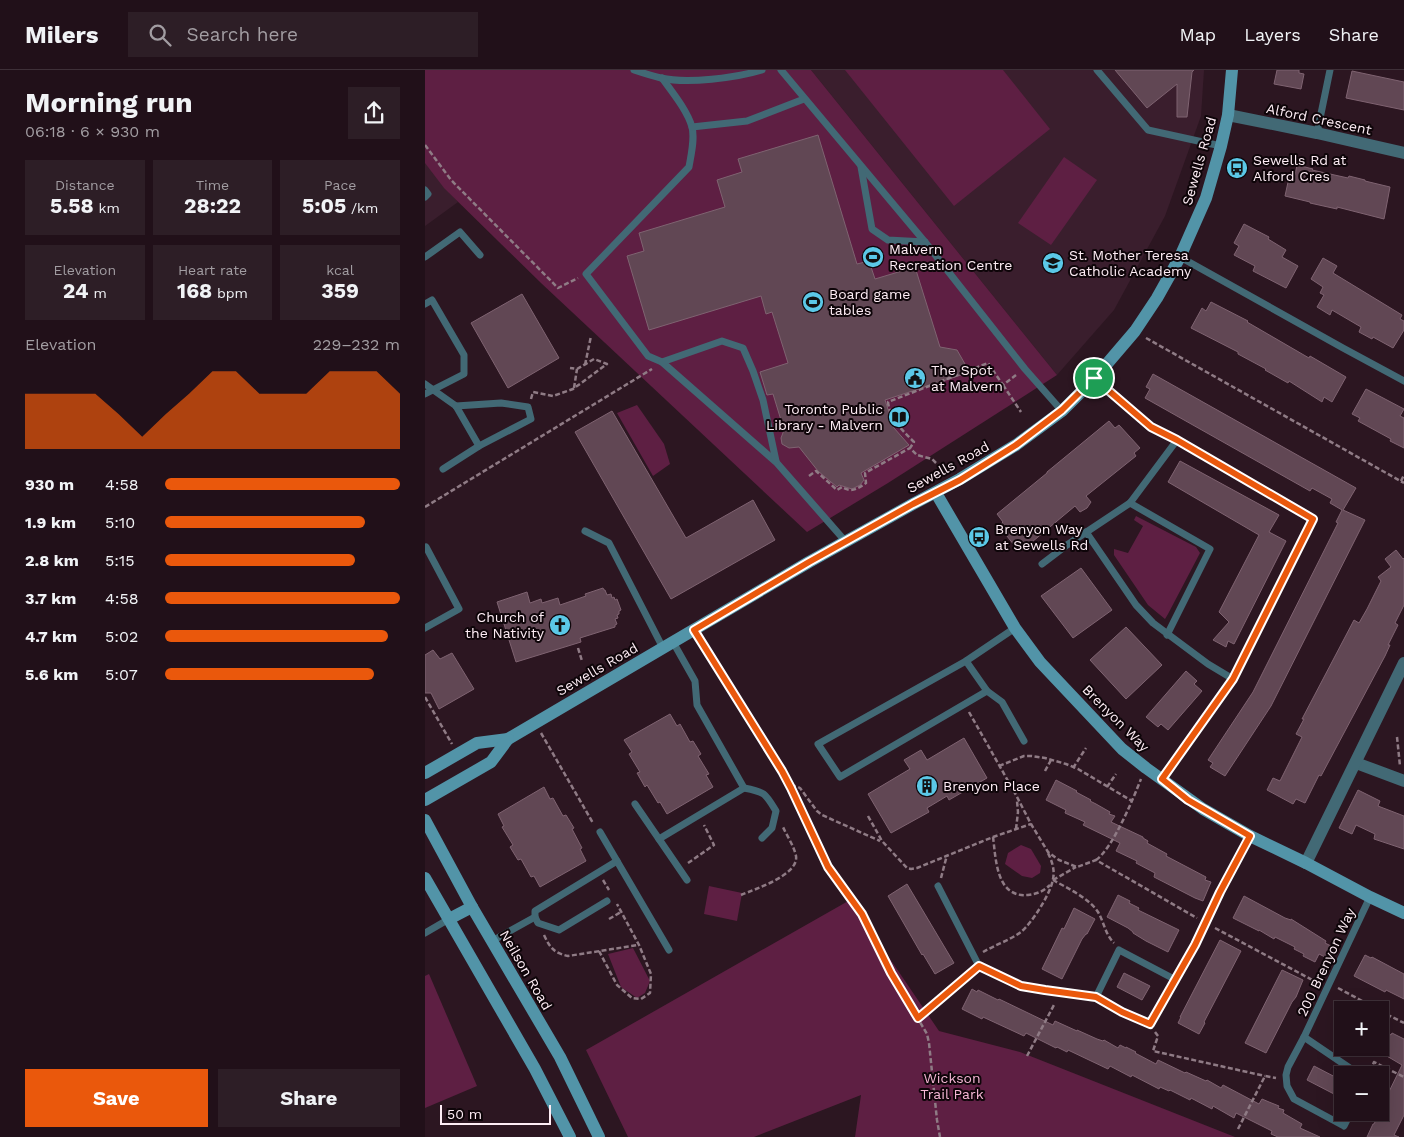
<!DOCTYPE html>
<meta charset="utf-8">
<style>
:root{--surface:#211019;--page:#2d1e26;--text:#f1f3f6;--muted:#a29da2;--line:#3e3038;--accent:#ea580c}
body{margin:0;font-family:"Work Sans",sans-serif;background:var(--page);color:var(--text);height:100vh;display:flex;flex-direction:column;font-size:19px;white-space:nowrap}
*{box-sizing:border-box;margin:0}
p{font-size:16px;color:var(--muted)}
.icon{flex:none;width:28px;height:28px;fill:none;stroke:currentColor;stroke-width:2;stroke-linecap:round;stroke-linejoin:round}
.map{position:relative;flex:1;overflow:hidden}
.panel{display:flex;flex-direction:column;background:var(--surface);width:425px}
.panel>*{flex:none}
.controls{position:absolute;left:909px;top:931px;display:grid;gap:10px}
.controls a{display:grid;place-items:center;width:55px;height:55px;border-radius:0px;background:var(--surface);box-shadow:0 5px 20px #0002,0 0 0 1px var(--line);font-size:25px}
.scale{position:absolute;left:15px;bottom:12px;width:111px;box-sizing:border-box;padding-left:5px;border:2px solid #feedf5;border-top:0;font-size:14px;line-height:18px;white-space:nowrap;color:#feedf5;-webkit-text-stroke:4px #0e0509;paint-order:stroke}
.pin{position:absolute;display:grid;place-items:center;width:42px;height:42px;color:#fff;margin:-21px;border:2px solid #fff;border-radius:50%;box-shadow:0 1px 5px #0007}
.round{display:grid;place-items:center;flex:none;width:52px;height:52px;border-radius:0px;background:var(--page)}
.headline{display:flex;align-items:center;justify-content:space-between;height:85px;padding:0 25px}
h1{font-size:28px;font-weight:700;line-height:38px}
.stats{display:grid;grid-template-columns:repeat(3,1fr);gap:8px;height:85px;padding:5px 25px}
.stats div{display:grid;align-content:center;border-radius:0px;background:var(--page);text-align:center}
.stats b{font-size:21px;font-weight:700}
.stats small{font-size:14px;font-weight:400}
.stats p{font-size:14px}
.chart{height:140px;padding:10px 25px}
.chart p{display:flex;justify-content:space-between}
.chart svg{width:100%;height:90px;margin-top:5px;fill:var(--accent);opacity:.7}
.button{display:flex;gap:10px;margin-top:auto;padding:10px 25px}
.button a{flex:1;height:58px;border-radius:0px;background:var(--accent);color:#fff;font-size:20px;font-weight:700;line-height:58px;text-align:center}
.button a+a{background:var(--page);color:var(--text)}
ul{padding:0 25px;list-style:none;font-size:16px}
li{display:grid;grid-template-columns:80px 60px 1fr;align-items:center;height:38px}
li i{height:12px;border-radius:6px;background:var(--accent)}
header{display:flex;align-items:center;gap:30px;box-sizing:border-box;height:70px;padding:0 25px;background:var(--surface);border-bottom:1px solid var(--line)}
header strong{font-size:24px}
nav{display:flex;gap:28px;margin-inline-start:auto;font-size:18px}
.search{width:350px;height:45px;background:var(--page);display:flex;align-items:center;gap:12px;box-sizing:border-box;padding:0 18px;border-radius:0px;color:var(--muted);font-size:19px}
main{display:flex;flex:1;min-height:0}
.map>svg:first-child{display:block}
</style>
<header>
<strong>Milers</strong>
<div class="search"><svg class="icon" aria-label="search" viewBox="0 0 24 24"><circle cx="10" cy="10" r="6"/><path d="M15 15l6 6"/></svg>Search here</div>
<nav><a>Map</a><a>Layers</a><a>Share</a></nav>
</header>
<main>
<section class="panel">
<div class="headline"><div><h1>Morning run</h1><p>06:18 · 6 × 930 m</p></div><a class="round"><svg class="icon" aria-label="share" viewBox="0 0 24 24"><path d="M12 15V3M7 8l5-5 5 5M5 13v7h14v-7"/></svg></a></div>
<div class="stats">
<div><p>Distance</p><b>5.58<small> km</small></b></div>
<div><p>Time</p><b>28:22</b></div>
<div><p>Pace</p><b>5:05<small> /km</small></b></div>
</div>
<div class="stats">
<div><p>Elevation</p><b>24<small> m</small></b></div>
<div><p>Heart rate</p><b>168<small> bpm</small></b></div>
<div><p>kcal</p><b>359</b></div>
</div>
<div class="chart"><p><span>Elevation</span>229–232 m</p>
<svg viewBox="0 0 160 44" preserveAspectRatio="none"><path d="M0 44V17L10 17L20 17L30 17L40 27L50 38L60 27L70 17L80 6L90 6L100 17L110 17L120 17L130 6L140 6L150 6L160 17V44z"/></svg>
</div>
<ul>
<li><b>930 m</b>4:58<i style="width:100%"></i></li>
<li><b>1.9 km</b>5:10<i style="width:85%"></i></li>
<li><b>2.8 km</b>5:15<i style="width:81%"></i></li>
<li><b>3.7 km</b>4:58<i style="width:100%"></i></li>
<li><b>4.7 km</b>5:02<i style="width:95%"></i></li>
<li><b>5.6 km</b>5:07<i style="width:89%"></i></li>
</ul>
<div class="button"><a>Save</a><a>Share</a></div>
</section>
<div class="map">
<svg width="979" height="1067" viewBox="0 0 979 1067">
<rect width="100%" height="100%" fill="#2c1621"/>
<g fill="#3a1e2d">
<path d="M386 0H779L776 46 740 146 689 240 632 305Z"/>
<path d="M0 90 33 132 0 156Z"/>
</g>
<g fill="#5e1f43">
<path d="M0 0H386L632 305 463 413 382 462 116 213 19 118 0 93Z"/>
<path d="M420 0H578L625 59 529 136Z"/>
<path d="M639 87 672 110 626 175 593 153Z"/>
<path d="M212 335 239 374 245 394 228 406 192 343Z"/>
<path d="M711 446 771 477 775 483 743 544 740 549 723 535 689 485V479L703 483 718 456 709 450Z"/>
<path d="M596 775 606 779 616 796 615 803 607 808 597 806 580 794 583 783Z"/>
<path d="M284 816 317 823 312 851 279 844Z"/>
<path d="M425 830 514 961 595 982 810 1067H430L436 1025 329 1067H203L161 980Z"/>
<path d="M208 878 225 911 220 923 212 928 196 917 183 884Z"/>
<path d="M4 904 52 1016 0 1038V906Z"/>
</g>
<g fill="#614754" stroke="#7f6371">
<path d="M690 0H769L767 2 762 47H752V14L722 38Z"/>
<path d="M852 0H874V3L879 4 876 19 849 14Z"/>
<path d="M927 1 979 12V40L921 28Z"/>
<path d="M393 65 432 194 444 191 450 209 490 197 515 277 532 280 540 294 536 305 460 330 469 358 484 375 436 403 439 410 435 415 427 419 414 415 412 417 393 401 374 377 364 378 357 374 356 368 359 360 348 324 342 325 335 302 363 293 347 242 341 244 336 226 224 260 202 186 219 181 214 163 300 137 292 110 317 102 313 89Z"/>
<path d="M872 95 888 99 887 100 923 108 924 106 940 110V111L965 117 959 149 912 137V139L885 133V132L860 126 865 103 870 105Z"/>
<path d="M819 154 844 167 843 169 861 180 857 187 873 196 861 218 828 201 830 196 809 185 814 176 809 173Z"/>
<path d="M898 188 912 196 908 203 977 245 975 249 979 251V260L968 278 948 267 947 269 934 262 936 257 907 240 905 245 892 237 899 225 895 223 898 217 886 209Z"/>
<path d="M97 224 134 288 83 318 46 253Z"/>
<path d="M786 232 823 251 822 252 884 288 885 286 921 307 907 332 899 327 897 332 864 311 863 313 840 300 841 299 813 284V282L766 258 777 238 781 241Z"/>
<path d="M728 304 931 418 918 440 940 450 846 636 800 706 785 697 788 693 783 690 828 622 913 453 911 452 917 440 905 433 907 429 887 418 885 421 720 328 725 319 721 317Z"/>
<path d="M941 319 979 339 975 346 979 348V378L965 371 966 369 933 351 935 348 927 344Z"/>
<path d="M187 341 261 468 328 430 350 470 246 529 150 362Z"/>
<path d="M684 351 690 358 694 355 715 378 709 383 711 386 661 426 666 432 662 438 655 442 650 436 601 477 599 475 593 480 574 456 578 452 572 444 622 403V402Z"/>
<path d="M755 391 854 445 844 462 861 471 809 574 803 571 801 577 788 570 804 552 794 542 834 465 743 412Z"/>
<path d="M971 480 978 489 979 488V535L970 553 973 555 963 575H965L960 586 896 706 894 705 880 733 871 729 868 734 842 720 848 708 855 711 877 667 871 664 879 649H877L929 550 934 553 942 539 956 511 953 507 966 497 960 489Z"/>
<path d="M656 498 687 540 648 568 616 526Z"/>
<path d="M178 518 179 520H180L182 525 186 524 187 528 189 527 190 530 192 529 196 540 194 541V544L192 545 193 548 190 549 192 554 190 555V557L155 568 156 572 91 592 72 532 102 522 105 533 116 529 117 533 133 528 135 535 161 526 160 524Z"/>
<path d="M701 557 737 595 701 629 665 590Z"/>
<path d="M8 580 15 589 27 583 49 619 14 639 6 623H0V585Z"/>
<path d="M761 601 772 611 769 614 777 621 743 660 736 654 733 657 721 647Z"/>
<path d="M245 644 252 656 255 654 265 672 268 671 276 684 273 686 284 704 281 705 288 717 242 744 235 732 233 733 222 715 220 717 212 703 215 702 204 684 207 682 199 670Z"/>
<path d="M539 668 562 708 524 730 522 726 502 738 504 742 466 763 443 724 485 699 479 690 496 680 502 690Z"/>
<path d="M631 710 652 721 651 722 666 730 665 731 671 734 685 742 684 744 690 746 686 752 718 767V768L723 771 722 773 742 784 741 786 781 807 780 810 786 812 778 831 770 828 729 807 730 803 711 793 712 791 691 781 695 773 658 755 660 752 640 743 641 740 621 730Z"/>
<path d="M119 717 125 729 128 728 138 746 141 745 149 758 147 759 157 778 155 779 161 791 115 817 109 806 106 807 96 789 93 790 85 777 88 775 77 757 79 756 73 744Z"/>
<path d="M933 720 955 731 953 736 979 746V779L949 769 950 764 931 755 927 764 914 758Z"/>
<path d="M482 814 529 893 510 904 498 884 497 885 463 826Z"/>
<path d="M693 825 705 831 704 833 714 838 713 840 754 860 743 882 721 871 708 863V862L703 858 682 847Z"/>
<path d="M819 826 860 848 866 850V849L901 871 900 873 906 876 900 887 894 884 890 892 878 886 879 884 869 879 870 877 850 867 849 869 834 860V861L808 848Z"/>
<path d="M649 838 670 849 662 864H661L657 869 637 909 617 899 637 858 639 859Z"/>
<path d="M795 870 816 881 779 952 780 953 774 964 753 953 756 947H755Z"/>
<path d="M940 885 946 888 947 887 979 904V929L961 920 960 922 929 906Z"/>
<path d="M857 900 878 910 871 927 867 932 841 983 820 973Z"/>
<path d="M699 903 725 916 717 930 692 917Z"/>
<path d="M547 919 552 922 553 920 573 930 574 929 628 955 630 951 652 961V960L672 969 678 971 679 970 693 978 695 975 701 978V977L711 982 710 983 731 994 733 990 760 1003 761 1002 781 1011 782 1010 796 1018 798 1015 834 1034 837 1029 844 1032 854 1036 853 1038 859 1040 858 1043 877 1054 875 1058 895 1067H853L846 1064 847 1061 811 1043 809 1048 788 1036 787 1039 766 1028 765 1030 745 1020 744 1021 735 1017 734 1019 707 1005 706 1007 685 996 683 999 643 980 642 982 632 977 631 978 601 963 599 966 558 947 557 949 537 939Z"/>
<path d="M955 958 966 965 967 963 979 969V1045L969 1065 974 1067H942L948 1054H949L959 1034H958L977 995 955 982Z"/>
<path d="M889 996 916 1010 909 1024 882 1010Z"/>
</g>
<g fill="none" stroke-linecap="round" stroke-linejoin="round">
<g stroke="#8f7b85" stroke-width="2.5" stroke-dasharray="5 2.5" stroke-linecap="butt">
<path d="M0 75 26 110 133 218 153 208"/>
<path d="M721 268 979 413"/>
<path d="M160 295 166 266"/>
<path d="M578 315 596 342"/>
<path d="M149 318 152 299"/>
<path d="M106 329 108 322 128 326 148 319 182 294 169 289 152 299 145 298"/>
<path d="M511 393 507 389 492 385 485 378 489 372C477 360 465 349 463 332L563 293 578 315 591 305"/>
<path d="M384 406 391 401 412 420 417 417C427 423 432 419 441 413L440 403 485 378"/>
<path d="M976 411 979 405"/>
<path d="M0 437 227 299"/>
<path d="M275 570 357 701 366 717 403 797 437 844 466 903 502 964 504 973 512 1050 515 1067"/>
<path d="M153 578 157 591"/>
<path d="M0 627 27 674"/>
<path d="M544 642 591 725 606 754 623 782 634 790 652 797 671 790 772 848"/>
<path d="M116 663 168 753"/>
<path d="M972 667 975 696"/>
<path d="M574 696 599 686H607L620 688 641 694 653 699 707 731"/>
<path d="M648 698 661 678"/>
<path d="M620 701 626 690"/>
<path d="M366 717 371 716 375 718 392 741 397 745 455 771"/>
<path d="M682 717 691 704"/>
<path d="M443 746 457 771 482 798 486 799 492 798 568 767 606 754"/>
<path d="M591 759 593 742 592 731"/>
<path d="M568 767C571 789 571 828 603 825 612 824 619 821 625 815"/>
<path d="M671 790C688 778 708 729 716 709"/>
<path d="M263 793 289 775 279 755"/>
<path d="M516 808 522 785"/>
<path d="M178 810 184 820"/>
<path d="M628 810 651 797"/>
<path d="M628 810C642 818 664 828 673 842 679 852 680 864 689 873"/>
<path d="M316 825C330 819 374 805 371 786 369 776 362 766 358 757"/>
<path d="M184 849 196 842"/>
<path d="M790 858 893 913"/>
<path d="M119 865C125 878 129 883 143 886L213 875"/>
<path d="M174 881 192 915 207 928 216 929 225 923 226 904 214 875 192 834"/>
<path d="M558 882C570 875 585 870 596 862 607 853 626 823 628 809 630 800 627 791 623 783"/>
<path d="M913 918 954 940"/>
<path d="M955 941 979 953"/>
<path d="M493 948 547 902"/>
<path d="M730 962 733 966 728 981 840 1006"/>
<path d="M602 986 630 933"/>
<path d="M945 1001 949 992 979 1007"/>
<path d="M813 1059 840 1006 851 1008"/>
</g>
<g stroke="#426975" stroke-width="7">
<path d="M209 0C218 3 227 6 236 8 262 14 311 8 337 0"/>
<path d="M356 0 500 172 600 299 637 341"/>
<path d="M672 0 723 60 796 76"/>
<path d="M237 8C247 22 262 40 267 57 270 69 266 85 264 97L161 204 223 286 237 292 351 392 421 472"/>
<path d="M267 57 322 51 379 29"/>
<path d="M892 63 905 0"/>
<path d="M436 97 447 159 463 170 500 172"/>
<path d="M0 120 3 124 0 127"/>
<path d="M0 187 35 162 55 185"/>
<path d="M755 187 918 278 979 311"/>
<path d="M0 234 7 230 39 285V304L0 324"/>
<path d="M237 292 297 271 318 278 328 301 338 330 351 391"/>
<path d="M669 309 726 357 752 370 888 449 808 609 737 709"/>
<path d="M0 314 31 336 54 376"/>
<path d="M18 399 54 376 106 349 103 337 76 333 31 336"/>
<path d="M705 433 785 479 742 565"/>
<path d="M160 461 184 473 238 578"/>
<path d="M661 462 711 535 728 553 783 594 808 609"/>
<path d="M0 478 1 477 34 539 0 558"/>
<path d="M617 494 642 475 705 433 752 370"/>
<path d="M248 572 270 611 272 635 319 718"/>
<path d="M541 591 562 621 577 632 599 671"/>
<path d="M562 621 415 707 393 674 541 591 590 558"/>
<path d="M210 734 262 810"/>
<path d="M175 762 244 880"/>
<path d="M234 769 319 718C340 722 340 723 351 741L347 758 337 768"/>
<path d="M513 816 554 896 596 916 620 921 671 927 697 941 725 955 770 875 795 822 825 766"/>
<path d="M110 847 113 853 134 860 182 831"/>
<path d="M0 863 24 849"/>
<path d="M67 871 110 847V841L192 791"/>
<path d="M671 927 694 880 751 910"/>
<path d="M879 967 935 1005"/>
<path d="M926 1042 919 1056 869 1029 862 1016 861 1005 863 997 879 967 945 827"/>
</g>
<g stroke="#426975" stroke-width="12">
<path d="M803 45 892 63 979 83"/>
<path d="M931 693 979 711"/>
<path d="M881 793 979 593"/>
</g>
<g stroke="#5294a8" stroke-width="12">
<path d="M511 423 590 558 615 592 697 679 721 698 778 739 825 766 881 793 945 827 979 843"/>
<path d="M0 703 52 673 83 669 384 492 488 434 535 409 591 375 637 341 669 309 710 261 732 228 755 187 781 128 796 76 803 45 807 0"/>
<path d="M0 730 66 692 83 669"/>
<path d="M0 750 47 837 135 987 174 1067"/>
<path d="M0 808 110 999 145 1067"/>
<path d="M24 849 47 837"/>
</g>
</g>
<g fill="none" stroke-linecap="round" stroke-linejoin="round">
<g stroke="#fff" stroke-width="10">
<path id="route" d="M669 308 726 357 752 370 888 449 808 609 737 709 763 730 825 766 795 822 770 875 725 954 697 942 671 927 620 920 596 916 554 896 493 948 466 903 437 844 403 797 366 718 357 701 269 560 384 492 488 434 535 410 591 375 637 340Z"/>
</g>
<use href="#route" stroke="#ea580c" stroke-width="6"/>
</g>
<defs>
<g id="bus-disc" transform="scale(1.125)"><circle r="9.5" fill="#5bc8e7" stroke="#0e0509"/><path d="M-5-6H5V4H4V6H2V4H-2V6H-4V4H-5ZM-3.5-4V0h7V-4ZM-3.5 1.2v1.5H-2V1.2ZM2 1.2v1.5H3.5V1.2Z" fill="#111"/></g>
<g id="stadium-disc" transform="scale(1.125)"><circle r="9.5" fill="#5bc8e7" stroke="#0e0509"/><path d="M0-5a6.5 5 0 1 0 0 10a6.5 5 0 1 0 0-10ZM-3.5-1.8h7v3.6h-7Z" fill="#111"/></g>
<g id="school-disc" transform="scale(1.125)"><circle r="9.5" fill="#5bc8e7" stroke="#0e0509"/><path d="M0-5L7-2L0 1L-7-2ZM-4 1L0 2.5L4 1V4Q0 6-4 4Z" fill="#111"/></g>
<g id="civic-disc" transform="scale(1.125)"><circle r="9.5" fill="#5bc8e7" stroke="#0e0509"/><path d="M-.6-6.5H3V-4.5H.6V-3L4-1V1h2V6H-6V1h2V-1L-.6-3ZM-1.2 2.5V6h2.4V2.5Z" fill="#111"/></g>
<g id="library-disc" transform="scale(1.125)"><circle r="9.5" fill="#5bc8e7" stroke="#0e0509"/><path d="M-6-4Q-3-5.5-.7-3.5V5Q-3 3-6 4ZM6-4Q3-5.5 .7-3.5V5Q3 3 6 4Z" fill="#111"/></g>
<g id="church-disc" transform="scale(1.125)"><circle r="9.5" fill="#5bc8e7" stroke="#0e0509"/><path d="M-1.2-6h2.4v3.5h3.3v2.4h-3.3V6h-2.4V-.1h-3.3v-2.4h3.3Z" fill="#111"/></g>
<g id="building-disc" transform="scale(1.125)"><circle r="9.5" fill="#5bc8e7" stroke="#0e0509"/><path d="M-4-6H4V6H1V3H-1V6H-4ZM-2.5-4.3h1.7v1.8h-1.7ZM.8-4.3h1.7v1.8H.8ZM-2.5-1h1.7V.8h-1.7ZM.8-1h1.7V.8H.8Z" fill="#111"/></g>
</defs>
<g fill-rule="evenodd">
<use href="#bus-disc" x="812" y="98"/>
<use href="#stadium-disc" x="448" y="187"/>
<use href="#school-disc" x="628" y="193"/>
<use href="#stadium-disc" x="388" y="232"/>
<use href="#civic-disc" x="490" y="308"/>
<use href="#library-disc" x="474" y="347"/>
<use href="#bus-disc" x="554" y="467"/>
<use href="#church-disc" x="135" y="555"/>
<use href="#building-disc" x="502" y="716"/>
</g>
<g text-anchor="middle" stroke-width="4" stroke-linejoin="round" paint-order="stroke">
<g font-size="14" fill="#feedf5" stroke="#0e0509">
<text transform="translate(894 49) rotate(12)" y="5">Alford Crescent</text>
<text transform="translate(774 91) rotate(-74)" y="5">Sewells Road</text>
<text transform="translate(523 397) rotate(-29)" y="5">Sewells Road</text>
<text transform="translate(172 599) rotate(-30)" y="5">Sewells Road</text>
<text transform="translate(691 648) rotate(45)" y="5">Brenyon Way</text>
<text transform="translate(901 892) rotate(-65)" y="5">200 Brenyon Way</text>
<text transform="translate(101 900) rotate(60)" y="5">Neilson Road</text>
</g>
<g font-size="14" fill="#feedf5" stroke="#0e0509" text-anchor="start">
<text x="828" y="95">Sewells Rd at<tspan x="828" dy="16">Alford Cres</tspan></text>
<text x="464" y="184">Malvern<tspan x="464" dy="16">Recreation Centre</tspan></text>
<text x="644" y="190">St. Mother Teresa<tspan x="644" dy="16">Catholic Academy</tspan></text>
<text x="404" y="229">Board game<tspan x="404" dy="16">tables</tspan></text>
<text x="506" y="305">The Spot<tspan x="506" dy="16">at Malvern</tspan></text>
<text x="458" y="344" text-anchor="end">Toronto Public<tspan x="458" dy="16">Library - Malvern</tspan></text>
<text x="570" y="464">Brenyon Way<tspan x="570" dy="16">at Sewells Rd</tspan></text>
<text x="119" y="552" text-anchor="end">Church of<tspan x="119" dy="16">the Nativity</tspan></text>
<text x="518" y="721">Brenyon Place</text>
</g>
<g font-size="14" fill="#f6b7d6" stroke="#0e0509">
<text x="527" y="1013">Wickson<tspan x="527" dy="16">Trail Park</tspan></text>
</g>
</g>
</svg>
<div class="controls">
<a>+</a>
<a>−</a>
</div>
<div class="scale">50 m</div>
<div class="pin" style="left:669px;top:308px;background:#1e9e55"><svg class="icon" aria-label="arrive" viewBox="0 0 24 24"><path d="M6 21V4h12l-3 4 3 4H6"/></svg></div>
</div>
</main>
